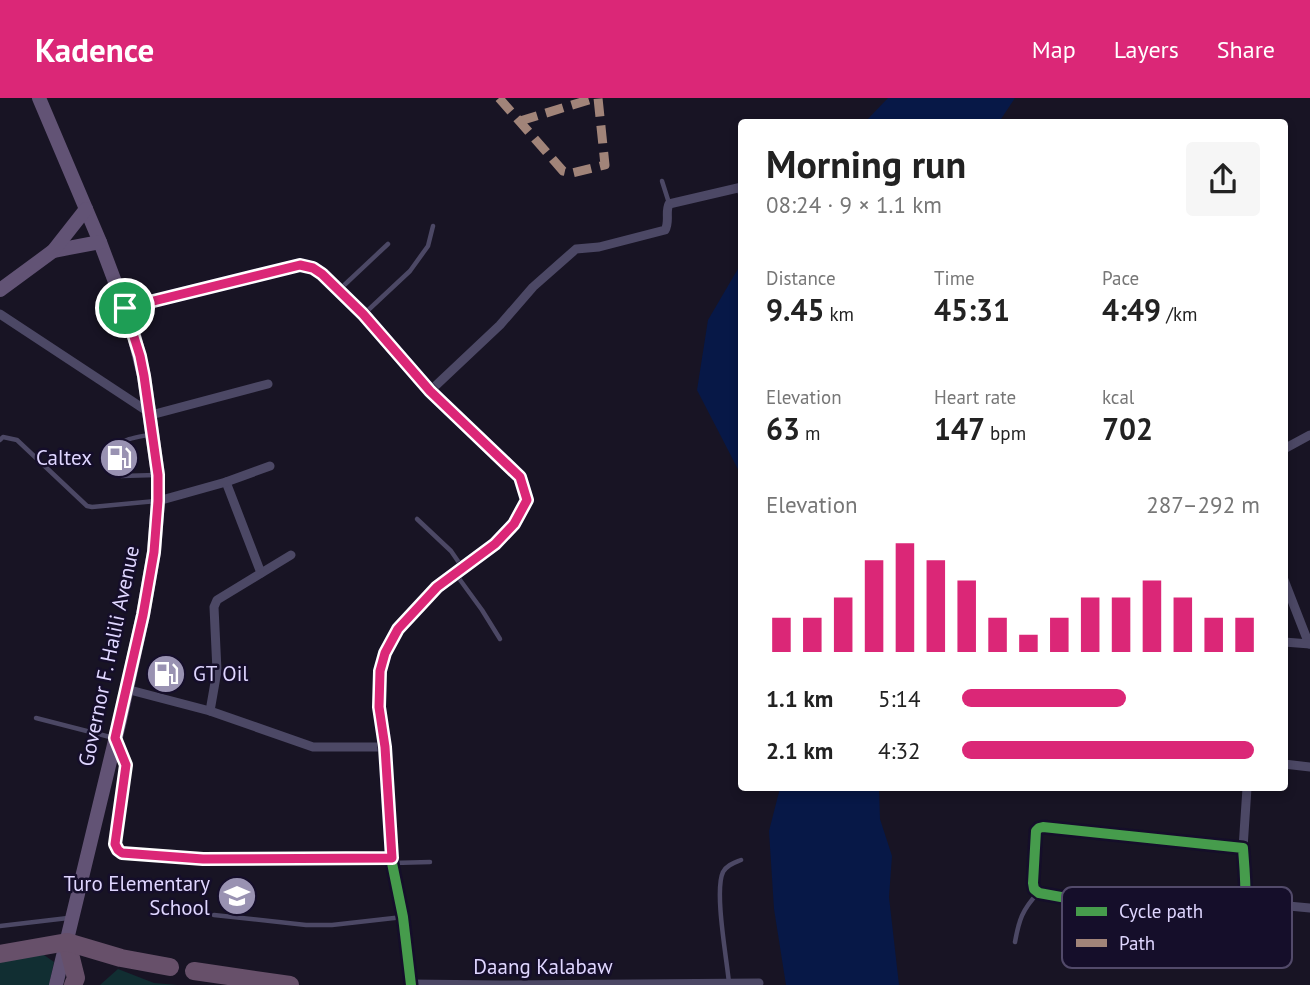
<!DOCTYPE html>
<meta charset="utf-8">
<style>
:root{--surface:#fff;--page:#f6f6f6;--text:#222;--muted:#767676;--accent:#db2777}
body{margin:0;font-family:"PT Sans",sans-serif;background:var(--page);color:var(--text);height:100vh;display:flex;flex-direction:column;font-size:26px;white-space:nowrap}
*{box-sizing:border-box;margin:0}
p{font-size:23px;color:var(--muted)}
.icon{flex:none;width:38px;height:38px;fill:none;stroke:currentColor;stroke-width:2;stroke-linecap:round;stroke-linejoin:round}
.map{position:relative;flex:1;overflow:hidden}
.drawer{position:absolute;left:738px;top:21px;width:550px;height:672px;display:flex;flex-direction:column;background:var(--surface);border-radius:7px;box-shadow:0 4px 10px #0003}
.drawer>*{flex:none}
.pin{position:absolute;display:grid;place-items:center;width:60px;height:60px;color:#fff;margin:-30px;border:4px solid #fff;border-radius:50%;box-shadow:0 2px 7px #0007}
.round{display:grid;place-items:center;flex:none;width:74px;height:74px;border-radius:7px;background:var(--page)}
.overview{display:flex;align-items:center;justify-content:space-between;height:119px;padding:0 28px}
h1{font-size:38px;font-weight:700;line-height:52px}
.stats{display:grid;grid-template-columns:repeat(3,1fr);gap:10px;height:119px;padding:7px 28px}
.stats div{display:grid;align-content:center}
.stats b{font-size:30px;font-weight:700}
.stats small{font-size:19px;font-weight:400}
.stats p{font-size:19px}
.chart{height:196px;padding:14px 28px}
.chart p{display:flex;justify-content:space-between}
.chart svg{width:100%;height:126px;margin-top:7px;stroke:var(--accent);stroke-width:6}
ul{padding:0 28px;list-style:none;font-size:23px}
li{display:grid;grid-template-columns:112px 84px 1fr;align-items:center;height:52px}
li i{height:18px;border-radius:9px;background:var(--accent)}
header{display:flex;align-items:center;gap:42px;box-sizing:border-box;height:98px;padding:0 35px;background:var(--accent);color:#fff}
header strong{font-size:33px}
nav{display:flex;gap:38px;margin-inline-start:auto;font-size:24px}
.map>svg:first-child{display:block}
</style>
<header>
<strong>Kadence</strong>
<nav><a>Map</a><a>Layers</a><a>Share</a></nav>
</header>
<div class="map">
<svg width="1310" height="887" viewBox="0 0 1310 887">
<rect width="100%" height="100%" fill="#181424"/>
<g fill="#112e32">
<path d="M29 856 44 857 54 864 49 887H0V858Z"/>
<path d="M118 871 154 885 178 887H100Z"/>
</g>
<g fill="#071847">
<path d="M888 0H1015L999 24H865Z"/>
<path d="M742 164V379L697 292 708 222Z"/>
<path d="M780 690H879L880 721 892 758 889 799 899 887H786L774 811 769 733Z"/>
</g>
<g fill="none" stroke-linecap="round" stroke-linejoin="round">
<g stroke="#4c4865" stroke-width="4.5">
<path d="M662 83 669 105"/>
<path d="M739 91 742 104"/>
<path d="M339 192 388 146"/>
<path d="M364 216 410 173 428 148 433 128"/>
<path d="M148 337C118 343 117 342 116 374L121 378 156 377"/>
<path d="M0 342 3 339 17 342 87 408 92 409 156 403"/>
<path d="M417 421 451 453 462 469"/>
<path d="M455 475 482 512 500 541"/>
<path d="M36 620 114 640"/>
<path d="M393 765 430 764"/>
<path d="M214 817 306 827H332L403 819"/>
<path d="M1243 825 1245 835 1250 845 1268 848"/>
<path d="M0 828 68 820"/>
<path d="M1015 844C1019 822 1022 812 1038 795"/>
<path d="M729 885C727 862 714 793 723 774 727 767 734 765 741 762"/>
</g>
<g stroke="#4c4865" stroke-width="9">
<path d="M125 210 300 167 313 170 322 176 363 216 430 293 520 379 527 402 514 426 495 446 437 489 398 531 385 555 380 573 379 609 385 649 392 765 403 819 411 887"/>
<path d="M0 216 147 313 151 317 268 286"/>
<path d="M430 293 500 227 533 189 576 151 599 149 665 132C670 124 665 114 669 106L742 89"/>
<path d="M1284 351 1310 337"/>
<path d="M226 384 261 475"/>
<path d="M158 403 226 384 270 368"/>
<path d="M1284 482 1309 546"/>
<path d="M1284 544 1310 546"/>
<path d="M126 591 210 613 313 649H385"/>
<path d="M210 613 217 573 214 509 217 502 291 457"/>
<path d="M115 642 126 667 115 746 118 752 122 755 203 761 392 760"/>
<path d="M1284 666 1310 669"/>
<path d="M1043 729 1243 750C1244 767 1250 817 1239 829L1231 830 1039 795 1034 791 1033 785 1036 733 1039 730Z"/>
<path d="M1243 750 1247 690"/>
<path d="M1245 804 1310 810"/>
<path d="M410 886 500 887 759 885"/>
</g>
<g stroke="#625375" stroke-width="14">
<path d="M39 0 100 144 132 229 144 278 158 377V403L154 454 143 517 120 622 56 887"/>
<path d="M53 153 100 144"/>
<path d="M0 192 53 153 86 111"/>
</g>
<g stroke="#67506a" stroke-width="18">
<path d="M67 844 76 880 73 887"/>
<path d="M0 856 67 844 121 860 170 869"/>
<path d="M194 873 290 887"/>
</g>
<g stroke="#a18479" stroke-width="9" stroke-dasharray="18 9" stroke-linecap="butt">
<path d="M499 0 563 73 572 75 605 67 598 0"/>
<path d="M520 23 595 0"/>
</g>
<g stroke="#150e2a" stroke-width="15">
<g id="cycleway">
<path d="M125 210 300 167 313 170 322 176 363 216 430 293 520 379 527 402 514 426 495 446 437 489 398 531 385 555 380 573 379 609 385 649 392 765 403 819 411 887"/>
<path d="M1043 729 1243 750C1244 767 1250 817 1239 829L1231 830 1039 795 1034 791 1033 785 1036 733 1039 730Z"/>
</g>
</g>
<use href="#cycleway" stroke="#469c4c" stroke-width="10"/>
</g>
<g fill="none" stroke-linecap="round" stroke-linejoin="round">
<g stroke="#fff" stroke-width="14">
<path id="route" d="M300 167 313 170 322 176 363 216 430 293 520 379 527 402 514 426 495 446 437 489 398 531 385 555 380 573 379 609 385 649 392 760 203 761 122 755 118 752 115 746 126 667 115 640 143 517 154 454 158 403V377L144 278 140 258 125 210Z"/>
</g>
<use href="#route" stroke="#db2777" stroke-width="9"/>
</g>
<defs>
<g id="fuel-disc" transform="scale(2.0125)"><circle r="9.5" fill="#9992b2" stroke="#150e2a"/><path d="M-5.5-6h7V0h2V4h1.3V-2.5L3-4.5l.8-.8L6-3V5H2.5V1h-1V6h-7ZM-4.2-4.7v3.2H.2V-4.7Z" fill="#fff"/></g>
<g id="school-disc" transform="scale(2.0125)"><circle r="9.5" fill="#9992b2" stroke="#150e2a"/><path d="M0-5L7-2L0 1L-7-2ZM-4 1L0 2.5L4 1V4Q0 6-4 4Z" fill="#fff"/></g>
</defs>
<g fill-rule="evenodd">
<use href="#fuel-disc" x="119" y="360"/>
<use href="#fuel-disc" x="166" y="576"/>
<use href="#school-disc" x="237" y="798"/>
</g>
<g text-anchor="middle" stroke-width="5" stroke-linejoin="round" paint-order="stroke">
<g font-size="21" fill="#dfd6ff" stroke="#150e2a" text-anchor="end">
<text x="92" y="367">Caltex</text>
<text x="193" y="583" text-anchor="start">GT Oil</text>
<text x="210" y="793">Turo Elementary<tspan x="210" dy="24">School</tspan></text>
</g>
<g font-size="21" fill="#dfd6ff" stroke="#150e2a">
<text transform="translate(109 558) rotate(-78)" y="7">Governor F. Halili Avenue</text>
<text x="543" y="876">Daang Kalabaw</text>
</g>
</g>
<rect x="1062" y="789" width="230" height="81" rx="10" fill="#150e2a" stroke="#524a6a" stroke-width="2"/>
<rect x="1076" y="809" width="31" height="9" fill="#469c4c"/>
<rect x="1076" y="841" width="31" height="8" fill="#a18479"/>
<g font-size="19" fill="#dfd6ff">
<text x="1119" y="820">Cycle path</text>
<text x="1119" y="852">Path</text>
</g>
</svg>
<div class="pin" style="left:125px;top:210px;background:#1e9e55"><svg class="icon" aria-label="arrive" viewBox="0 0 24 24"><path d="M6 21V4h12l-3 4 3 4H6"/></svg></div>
<section class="drawer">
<div class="overview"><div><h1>Morning run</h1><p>08:24 · 9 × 1.1 km</p></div><a class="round"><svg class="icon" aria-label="share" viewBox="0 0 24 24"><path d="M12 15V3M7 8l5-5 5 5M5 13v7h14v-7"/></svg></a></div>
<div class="stats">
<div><p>Distance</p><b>9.45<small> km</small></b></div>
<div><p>Time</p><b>45:31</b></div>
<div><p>Pace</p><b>4:49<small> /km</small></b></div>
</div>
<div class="stats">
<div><p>Elevation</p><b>63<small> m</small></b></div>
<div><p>Heart rate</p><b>147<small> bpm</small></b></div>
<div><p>kcal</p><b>702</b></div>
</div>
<div class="chart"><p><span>Elevation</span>287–292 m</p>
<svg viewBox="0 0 160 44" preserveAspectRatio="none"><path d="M5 44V32M15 44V32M25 44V25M35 44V12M45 44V6M55 44V12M65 44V19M75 44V32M85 44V38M95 44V32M105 44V25M115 44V25M125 44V19M135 44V25M145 44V32M155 44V32"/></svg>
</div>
<ul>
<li><b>1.1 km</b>5:14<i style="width:55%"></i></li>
<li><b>2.1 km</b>4:32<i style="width:98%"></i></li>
</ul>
</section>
</div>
